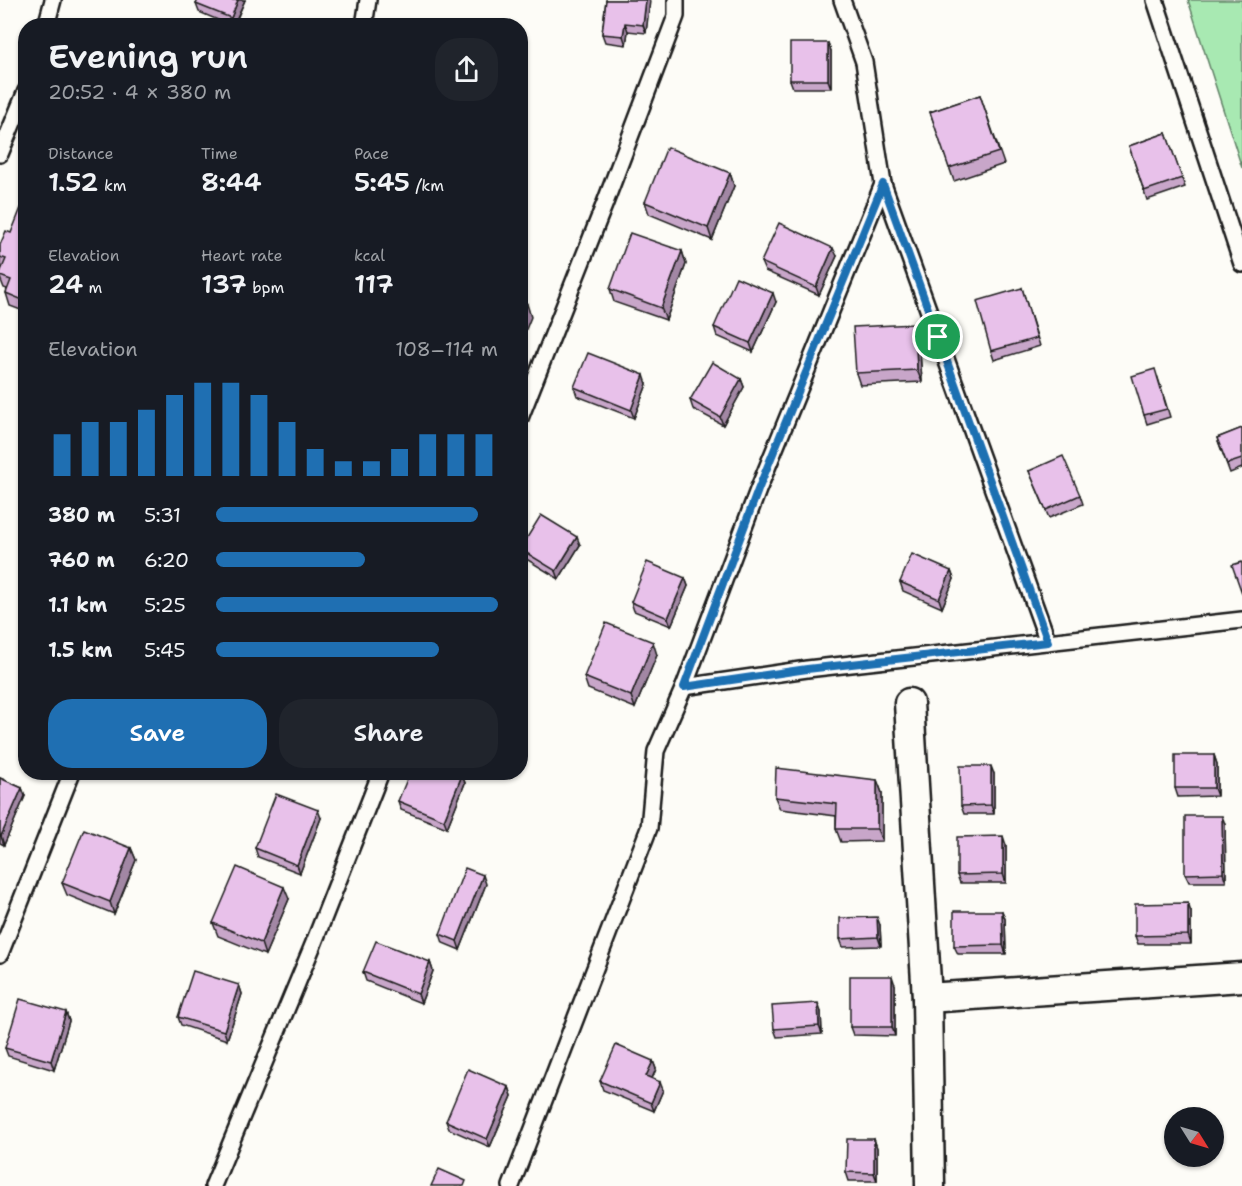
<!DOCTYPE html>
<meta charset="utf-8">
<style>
:root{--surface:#171b24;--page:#20242c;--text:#f1f3f6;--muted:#9ea1a6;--accent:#1f6fb2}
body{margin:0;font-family:"Shantell Sans",sans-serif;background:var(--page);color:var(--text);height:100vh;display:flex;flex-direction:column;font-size:22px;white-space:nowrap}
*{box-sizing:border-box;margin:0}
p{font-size:20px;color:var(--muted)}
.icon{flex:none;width:33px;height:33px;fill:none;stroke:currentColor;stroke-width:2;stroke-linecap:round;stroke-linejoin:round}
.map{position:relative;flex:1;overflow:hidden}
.sheet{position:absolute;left:18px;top:18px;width:510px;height:762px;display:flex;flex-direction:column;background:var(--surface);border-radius:24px;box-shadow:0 2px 4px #0004}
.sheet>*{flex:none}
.needle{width:39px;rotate:127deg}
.tools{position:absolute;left:1164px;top:1107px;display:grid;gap:12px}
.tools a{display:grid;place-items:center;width:60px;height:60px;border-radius:50%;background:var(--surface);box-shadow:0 2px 4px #0004;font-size:30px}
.pin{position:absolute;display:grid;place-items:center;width:51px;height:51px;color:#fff;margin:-26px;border:3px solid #fff;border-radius:50%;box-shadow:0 2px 6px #0007}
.round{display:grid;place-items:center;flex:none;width:63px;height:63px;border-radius:24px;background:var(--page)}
.head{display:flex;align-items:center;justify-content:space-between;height:102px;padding:0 30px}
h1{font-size:33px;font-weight:600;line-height:45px}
.figures{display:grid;grid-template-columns:repeat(3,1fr);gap:9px;height:102px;padding:6px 30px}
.figures div{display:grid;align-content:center}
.figures b{font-size:26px;font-weight:600}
.figures small{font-size:16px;font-weight:400}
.figures p{font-size:16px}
.chart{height:168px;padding:12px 30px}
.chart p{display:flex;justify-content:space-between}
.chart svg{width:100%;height:108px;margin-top:6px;stroke:var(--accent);stroke-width:6}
.cta{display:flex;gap:12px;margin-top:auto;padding:12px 30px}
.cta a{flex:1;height:69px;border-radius:24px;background:var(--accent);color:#fff;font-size:24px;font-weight:600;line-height:69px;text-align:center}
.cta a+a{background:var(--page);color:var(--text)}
ul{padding:0 30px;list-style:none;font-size:20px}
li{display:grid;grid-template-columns:96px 72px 1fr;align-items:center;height:45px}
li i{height:15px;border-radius:8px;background:var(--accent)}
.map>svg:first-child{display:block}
</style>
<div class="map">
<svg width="1242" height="1186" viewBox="0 0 1242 1186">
<rect width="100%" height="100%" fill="#fdfcf7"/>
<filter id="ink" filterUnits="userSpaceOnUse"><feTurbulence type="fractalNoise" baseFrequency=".0167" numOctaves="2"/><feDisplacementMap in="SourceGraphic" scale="12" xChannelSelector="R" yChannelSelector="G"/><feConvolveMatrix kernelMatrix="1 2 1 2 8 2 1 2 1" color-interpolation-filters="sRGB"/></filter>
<g filter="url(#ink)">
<path fill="#a8e9b2" stroke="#628267" stroke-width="1.5" d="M1188 0H1242V168Z"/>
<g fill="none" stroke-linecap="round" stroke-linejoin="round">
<g stroke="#1c1c1c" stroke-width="20">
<g id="service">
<path d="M1155 0 1242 264"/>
<path d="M46 26 53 0"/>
<path d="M364 26 368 0"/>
<path d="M0 154 26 91"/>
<path d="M883 184 1048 642"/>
<path d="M520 418 605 203 676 16V0"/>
<path d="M684 687 807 669 1242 620"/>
<path d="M0 954 72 772"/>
<path d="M213 1186 313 945 381 772"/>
<path d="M511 1186 649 828 656 751 684 687 758 490 883 184 864 62 842 0"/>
</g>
</g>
<g stroke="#1c1c1c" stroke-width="33">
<g id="minor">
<path d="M909 703 927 998 1242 977"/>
<path d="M927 998 930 1186"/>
</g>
</g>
<use href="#service" stroke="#fdfcf7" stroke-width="15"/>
<use href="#minor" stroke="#fdfcf7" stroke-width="28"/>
</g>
<g fill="#c8a6c9" stroke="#1c1c1c" stroke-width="1.5">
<path d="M245 0 234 26H232L199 12 196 4Z"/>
<path d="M606 0H649L646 33 628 31 626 45 605 42 602 34Z"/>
<path d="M828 43 831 51V88H793L790 80Z"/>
<path d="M980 95 1004 164 954 181 930 112Z"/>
<path d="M1166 133 1185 187 1147 200 1129 146Z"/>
<path d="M730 173 734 186 712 240 649 214 645 202Z"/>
<path d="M26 210V312L10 306 6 293 7 289 4 288 0 278V273L2 269 0 266V245L11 233Z"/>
<path d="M682 251 686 264 666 320 614 302 610 289Z"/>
<path d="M837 256 819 295 765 271 761 262Z"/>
<path d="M1022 288 1040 346 994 360 991 351Z"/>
<path d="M776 302 753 352 717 336 714 327Z"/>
<path d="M919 336 922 382 860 385 856 373Z"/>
<path d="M1158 378 1170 417 1147 424 1144 415Z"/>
<path d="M741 379 744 387 723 425 693 409 690 400Z"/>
<path d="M647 384 634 418 577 396 574 387Z"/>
<path d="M1242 428V468L1230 473 1217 438Z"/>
<path d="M1029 471 1080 495 1083 504 1049 518Z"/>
<path d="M580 545 559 579 523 557 520 550Z"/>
<path d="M951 571 954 579 942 608 903 591 900 582Z"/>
<path d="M685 578 688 586 671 626 634 611 631 602Z"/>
<path d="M657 655 635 708 588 689 584 677Z"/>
<path d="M1214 755 1217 764V796L1178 797 1175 788Z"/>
<path d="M994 774V814H964L961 806Z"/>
<path d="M462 775 465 783 447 828 401 810 398 801Z"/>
<path d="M0 778 22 788 25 796 4 845 0 843Z"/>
<path d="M877 780 882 793V841L841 842 836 829V816L780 809 775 797Z"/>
<path d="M321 818 300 873 258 857 255 848Z"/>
<path d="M1225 824 1226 882H1189L1185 874Z"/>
<path d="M1006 845V883H960L957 875Z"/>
<path d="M131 848 136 860 114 914 67 895 62 883Z"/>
<path d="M486 884 460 950 443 943 440 934Z"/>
<path d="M289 899 265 955 218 936 213 923Z"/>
<path d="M1002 911 1005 919 1006 954H958L954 946Z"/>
<path d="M1191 912V944H1138L1135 936Z"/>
<path d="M880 925 881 946 843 947 840 939Z"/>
<path d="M430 962 433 971 421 1003 366 981 363 972Z"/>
<path d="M239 985 242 994 227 1040 181 1025 178 1017Z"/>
<path d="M895 985V1036L853 1035 850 1027Z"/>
<path d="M66 1012 69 1021 54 1070 8 1056 5 1048Z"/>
<path d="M821 1012 822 1034 777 1037 774 1029Z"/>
<path d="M653 1061 656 1069 652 1079 663 1090 654 1111 603 1090 600 1081Z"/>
<path d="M509 1087 512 1096 490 1147 449 1129 446 1121Z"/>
<path d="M874 1139 877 1148V1181H849L846 1172Z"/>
</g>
<g fill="#a287a4" stroke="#1c1c1c" stroke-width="1.5">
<path d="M238 0H245L233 26 231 18Z"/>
<path d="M646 0H649L650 1 646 33 643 25Z"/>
<path d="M625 23 628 31 626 45 623 36Z"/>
<path d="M828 43 831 51V88L828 80Z"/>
<path d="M730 173 734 186 712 240 708 228Z"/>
<path d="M833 248 837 256 819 295 816 287Z"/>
<path d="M682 251 686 264 666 320 661 308Z"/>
<path d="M773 293 776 302 753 352 750 343Z"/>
<path d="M527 304 531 317 520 344V320Z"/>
<path d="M915 324 919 336 922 382 917 370Z"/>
<path d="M644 375 647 384 634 418 631 410Z"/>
<path d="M741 379 744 387 723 425 720 417Z"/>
<path d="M577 537 580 545 559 579 556 571Z"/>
<path d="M951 571 954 579 942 608 939 599Z"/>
<path d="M685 578 688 586 671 626 668 618Z"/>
<path d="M653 642 657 655 635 708 631 696Z"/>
<path d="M1214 755 1217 764V796L1214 788Z"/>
<path d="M991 766 994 774V814L991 805Z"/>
<path d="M462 775 465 783 447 828 444 820Z"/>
<path d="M877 780 882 793V841L877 829Z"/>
<path d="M22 788 25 796 4 845 1 836Z"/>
<path d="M318 810 321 818 300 873 297 865Z"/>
<path d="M1222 816 1225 824 1226 882 1223 873Z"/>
<path d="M1003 836 1006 845V883L1003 874Z"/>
<path d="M131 848 136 860 114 914 110 902Z"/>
<path d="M483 875 486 884 460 950 457 941Z"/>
<path d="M284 887 289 899 265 955 261 943Z"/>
<path d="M1188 903 1191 912V944L1188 935Z"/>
<path d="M1002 911 1005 919 1006 954 1003 945Z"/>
<path d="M877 917 880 925 881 946 878 937Z"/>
<path d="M430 962 433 971 421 1003 418 994Z"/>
<path d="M892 976 895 985V1036L892 1027Z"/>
<path d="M239 985 242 994 227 1040 224 1031Z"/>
<path d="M818 1003 821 1012 822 1034 819 1026Z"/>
<path d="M66 1012 69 1021 54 1070 51 1061Z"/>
<path d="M653 1061 656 1069 649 1085 646 1076Z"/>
<path d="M660 1082 663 1090 654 1111 651 1103Z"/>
<path d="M509 1087 512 1096 490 1147 487 1139Z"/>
<path d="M874 1139 877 1148V1181L874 1173Z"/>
</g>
<g fill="#e8c1ea" stroke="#1c1c1c" stroke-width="1.5">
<path d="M198 0H238L231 18 196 4Z"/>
<path d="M606 0H646L643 25 625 23 623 36 602 34Z"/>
<rect x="790" y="43" width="38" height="37"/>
<path d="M980 95 999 152 949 168 930 112Z"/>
<path d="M1166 133 1182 178 1144 191 1129 146Z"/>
<path d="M667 147 730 173 708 228 645 202Z"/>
<path d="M21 208 26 210 25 301 6 293 11 280 0 276V273L6 259 0 257V245L6 231 11 233Z"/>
<path d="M779 223 833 248 816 287 761 262Z"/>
<path d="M630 233 682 251 661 308 610 289Z"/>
<path d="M736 277 773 293 750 343 714 327Z"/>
<path d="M1022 288 1037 338 991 351 977 301Z"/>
<path d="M520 302 527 304 520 320Z"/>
<path d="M915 324 917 370 856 373 853 327Z"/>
<path d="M588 353 644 375 631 410 574 387Z"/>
<path d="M712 362 741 379 720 417 690 400Z"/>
<path d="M1155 369 1167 409 1144 415 1132 376Z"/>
<path d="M1242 428V459L1227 464 1217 438Z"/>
<path d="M1063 456 1080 495 1046 510 1029 471Z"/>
<path d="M541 515 577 537 556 571 520 549Z"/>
<path d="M912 554 951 571 939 599 900 582Z"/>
<path d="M647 562 685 578 668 618 631 602Z"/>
<path d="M1242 562V593L1232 565Z"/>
<path d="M606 623 653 642 631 696 584 677Z"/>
<rect x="1175" y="755" width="39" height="33"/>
<path d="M960 766H991V805L961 806Z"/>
<path d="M776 768 877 780V829H836L837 804 775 797Z"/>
<path d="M410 772H457L462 775 444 820 398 801Z"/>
<path d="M0 778 22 788 1 836H0Z"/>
<path d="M276 794 318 810 297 865 255 848Z"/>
<path d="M1185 816H1222L1223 873 1185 874Z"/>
<path d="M84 829 131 848 110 902 62 883Z"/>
<path d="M1003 836V874L957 875V837Z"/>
<path d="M237 867 284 887 261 943 213 923Z"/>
<path d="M465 868 483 875 457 941 440 934Z"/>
<path d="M1188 903V935L1135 936V904Z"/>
<path d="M954 911H1002L1003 945 954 946Z"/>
<path d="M877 917 878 937 840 939V918Z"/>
<path d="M376 941 430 962 418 994 363 972Z"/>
<path d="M193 971 239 985 224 1031 178 1017Z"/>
<rect x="850" y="976" width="42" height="51"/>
<path d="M20 999 66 1012 51 1061 5 1048Z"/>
<path d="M818 1003 819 1026 774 1029 772 1006Z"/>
<path d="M616 1045 653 1061 646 1076 660 1082 651 1103 600 1081Z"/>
<path d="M468 1069 509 1087 487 1139 446 1121Z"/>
<path d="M847 1139H874V1173L846 1172Z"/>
<path d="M439 1169 466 1181 464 1186H431Z"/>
</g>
</g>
<g fill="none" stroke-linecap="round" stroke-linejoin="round" filter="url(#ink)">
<g stroke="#fff" stroke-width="12">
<path id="route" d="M883 184 1048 642 807 669 684 687 758 490Z"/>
</g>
<use href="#route" stroke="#1f6fb2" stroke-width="8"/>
</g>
</svg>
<div class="tools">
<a><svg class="needle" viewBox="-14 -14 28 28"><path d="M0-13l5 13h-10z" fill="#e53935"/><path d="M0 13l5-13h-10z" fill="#9ea1a6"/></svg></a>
</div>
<div class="pin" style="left:938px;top:337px;background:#1e9e55"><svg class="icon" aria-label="arrive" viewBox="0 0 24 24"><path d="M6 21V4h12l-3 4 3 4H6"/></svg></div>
<section class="sheet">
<div class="head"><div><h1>Evening run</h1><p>20:52 · 4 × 380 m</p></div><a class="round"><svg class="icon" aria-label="share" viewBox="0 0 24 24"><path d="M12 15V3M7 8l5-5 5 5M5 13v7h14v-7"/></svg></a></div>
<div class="figures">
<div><p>Distance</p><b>1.52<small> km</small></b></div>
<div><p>Time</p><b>8:44</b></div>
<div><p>Pace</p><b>5:45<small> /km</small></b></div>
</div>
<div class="figures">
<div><p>Elevation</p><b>24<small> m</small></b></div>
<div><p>Heart rate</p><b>137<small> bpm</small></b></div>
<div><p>kcal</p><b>117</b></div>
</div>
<div class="chart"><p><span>Elevation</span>108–114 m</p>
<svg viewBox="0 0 160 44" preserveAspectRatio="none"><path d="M5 44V27M15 44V22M25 44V22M35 44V17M45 44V11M55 44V6M65 44V6M75 44V11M85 44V22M95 44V33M105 44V38M115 44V38M125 44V33M135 44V27M145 44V27M155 44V27"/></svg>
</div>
<ul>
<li><b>380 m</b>5:31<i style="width:93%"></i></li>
<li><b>760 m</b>6:20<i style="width:53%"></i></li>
<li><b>1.1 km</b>5:25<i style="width:100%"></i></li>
<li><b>1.5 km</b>5:45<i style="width:79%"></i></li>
</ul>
<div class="cta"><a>Save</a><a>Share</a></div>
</section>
</div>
